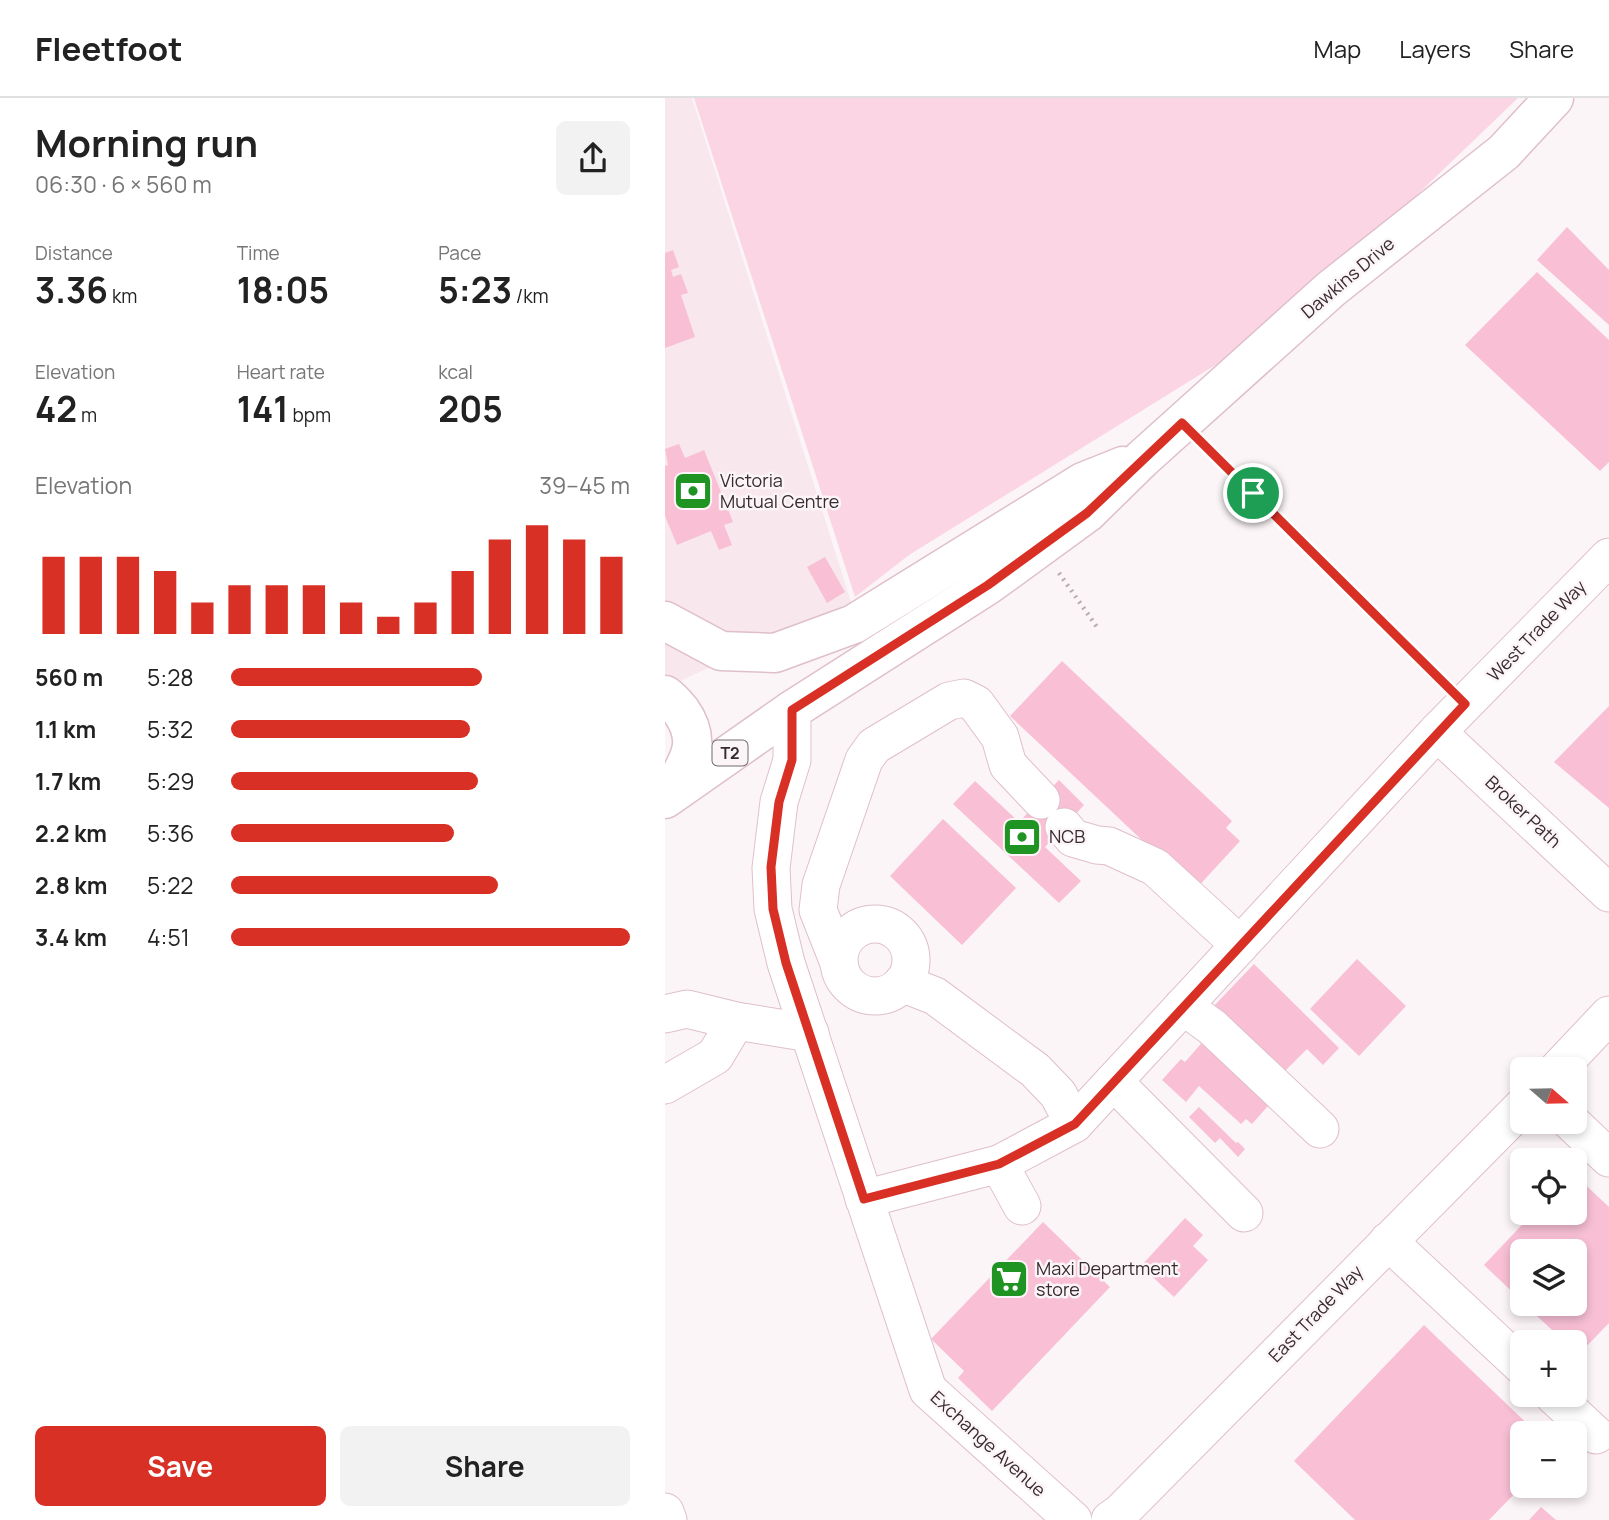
<!DOCTYPE html>
<meta charset="utf-8">
<style>
:root{--surface:#fff;--page:#f2f2f2;--text:#222;--muted:#767676;--line:#e0e0e0;--accent:#d93025}
body{margin:0;font-family:Manrope,sans-serif;background:var(--page);color:var(--text);height:100vh;display:flex;flex-direction:column;font-size:26px;white-space:nowrap}
*{box-sizing:border-box;margin:0}
p{font-size:23px;color:var(--muted)}
.icon{flex:none;width:38px;height:38px;fill:none;stroke:currentColor;stroke-width:2;stroke-linecap:round;stroke-linejoin:round}
.map{position:relative;flex:1;overflow:hidden}
.panel{display:flex;flex-direction:column;background:var(--surface);width:665px}
.panel>*{flex:none}
.needle{width:46px;rotate:110deg}
.tools{position:absolute;left:845px;top:959px;display:grid;gap:14px}
.tools a{display:grid;place-items:center;width:77px;height:77px;border-radius:10px;background:var(--surface);box-shadow:0 4px 10px #0003;font-size:35px}
.pin{position:absolute;display:grid;place-items:center;width:60px;height:60px;color:#fff;margin:-30px;border:4px solid #fff;border-radius:50%;box-shadow:0 2px 7px #0007}
.round{display:grid;place-items:center;flex:none;width:74px;height:74px;border-radius:10px;background:var(--page)}
.head{display:flex;align-items:center;justify-content:space-between;height:119px;padding:0 35px}
h1{font-size:38px;font-weight:700;line-height:52px}
.metrics{display:grid;grid-template-columns:repeat(3,1fr);gap:10px;height:119px;padding:7px 35px}
.metrics div{display:grid;align-content:center}
.metrics b{font-size:35px;font-weight:700}
.metrics small{font-size:19px;font-weight:400}
.metrics p{font-size:19px}
.chart{height:196px;padding:14px 35px}
.chart p{display:flex;justify-content:space-between}
.chart svg{width:100%;height:126px;margin-top:7px;stroke:var(--accent);stroke-width:6}
.cta{display:flex;gap:14px;margin-top:auto;padding:14px 35px}
.cta a{flex:1;height:80px;border-radius:10px;background:var(--accent);color:#fff;font-size:28px;font-weight:700;line-height:80px;text-align:center}
.cta a+a{background:var(--page);color:var(--text)}
ul{padding:0 35px;list-style:none;font-size:23px}
li{display:grid;grid-template-columns:112px 84px 1fr;align-items:center;height:52px}
li i{height:18px;border-radius:9px;background:var(--accent)}
header{display:flex;align-items:center;gap:42px;box-sizing:border-box;height:98px;padding:0 35px;background:var(--surface);border-bottom:2px solid var(--line)}
header strong{font-size:33px}
nav{display:flex;gap:38px;margin-inline-start:auto;font-size:24px}
main{display:flex;flex:1;min-height:0}
.map>svg:first-child{display:block}
</style>
<header>
<strong>Fleetfoot</strong>
<nav><a>Map</a><a>Layers</a><a>Share</a></nav>
</header>
<main>
<section class="panel">
<div class="head"><div><h1>Morning run</h1><p>06:30 · 6 × 560 m</p></div><a class="round"><svg class="icon" aria-label="share" viewBox="0 0 24 24"><path d="M12 15V3M7 8l5-5 5 5M5 13v7h14v-7"/></svg></a></div>
<div class="metrics">
<div><p>Distance</p><b>3.36<small> km</small></b></div>
<div><p>Time</p><b>18:05</b></div>
<div><p>Pace</p><b>5:23<small> /km</small></b></div>
</div>
<div class="metrics">
<div><p>Elevation</p><b>42<small> m</small></b></div>
<div><p>Heart rate</p><b>141<small> bpm</small></b></div>
<div><p>kcal</p><b>205</b></div>
</div>
<div class="chart"><p><span>Elevation</span>39–45 m</p>
<svg viewBox="0 0 160 44" preserveAspectRatio="none"><path d="M5 44V17M15 44V17M25 44V17M35 44V22M45 44V33M55 44V27M65 44V27M75 44V27M85 44V33M95 44V38M105 44V33M115 44V22M125 44V11M135 44V6M145 44V11M155 44V17"/></svg>
</div>
<ul>
<li><b>560 m</b>5:28<i style="width:63%"></i></li>
<li><b>1.1 km</b>5:32<i style="width:60%"></i></li>
<li><b>1.7 km</b>5:29<i style="width:62%"></i></li>
<li><b>2.2 km</b>5:36<i style="width:56%"></i></li>
<li><b>2.8 km</b>5:22<i style="width:67%"></i></li>
<li><b>3.4 km</b>4:51<i style="width:100%"></i></li>
</ul>
<div class="cta"><a>Save</a><a>Share</a></div>
</section>
<div class="map">
<svg width="944" height="1422" viewBox="0 0 944 1422">
<rect width="100%" height="100%" fill="#fcf5f8"/>
<path fill="#f8e7ed" d="M0 0H27L186 504 0 590Z"/>
<path fill="#fbd5e4" d="M29 0H853L734 114 586 245 244 457 190 499Z"/>
<g fill="#f8bfd5">
<path d="M902 129 944 172V227L872 162Z"/>
<path d="M8 152 14 169 6 172 8 179 16 176 23 195 16 197 30 239 0 250V155Z"/>
<path d="M872 174 944 242V364L935 373 800 247Z"/>
<path d="M14 346 20 360 39 352 68 424 59 427 67 447 54 452 46 433 12 447 0 418V368L3 367 0 351Z"/>
<path d="M160 459 180 494 162 505 142 469Z"/>
<path d="M397 563 567 723 561 730 575 743 530 792 345 618Z"/>
<path d="M944 608V710L889 664Z"/>
<path d="M394 682 419 707 380 749 416 783 394 805 288 706 310 683 354 724Z"/>
<path d="M278 721 351 790 297 847 225 778Z"/>
<path d="M692 861 741 908 694 958 645 911Z"/>
<path d="M589 866 674 950 658 967 642 951 615 978 546 911Z"/>
<path d="M541 940 610 1000 587 1026 581 1021 576 1026 534 988 521 1004 497 982 516 961 520 964Z"/>
<path d="M534 1009 571 1045 573 1044 580 1051 573 1059 555 1040 550 1045 524 1019Z"/>
<path d="M910 1077 944 1109V1225L913 1257 910 1254V1244H900L859 1206H910V1153H858V1204L819 1167 868 1115H910Z"/>
<path d="M520 1120 538 1137 528 1148 543 1162 509 1199 476 1168Z"/>
<path d="M378 1124 445 1189 327 1313 293 1280 299 1273 266 1241Z"/>
<path d="M759 1227 872 1335H858V1387L824 1422H690L629 1363Z"/>
<path d="M876 1409 891 1422H864Z"/>
</g>
<g fill="none" stroke-linecap="round" stroke-linejoin="round">
<g stroke="#dfbfcb" stroke-width="39">
<g id="minor">
<path d="M127 612V662L114 704 106 770 108 811 121 865 263 1292 408 1422"/>
<path d="M772 634 944 795"/>
<path d="M399 729 408 740 432 747 444 748 490 769 575 847"/>
<circle cx="210" cy="862" r="36"/>
<path d="M174 865 153 812 156 787 199 662 209 648 284 603 299 600 311 606 335 639 343 667 376 702"/>
<path d="M237 885 270 898 370 972 393 996 409 1026"/>
<path d="M518 908 547 929 655 1031"/>
<path d="M0 916 22 911 71 923 145 935"/>
<path d="M893 971 944 917"/>
<path d="M449 984 579 1115"/>
<path d="M0 987 50 958 71 923"/>
<path d="M906 1024 944 1060"/>
<path d="M334 1066 357 1108"/>
<path d="M199 1101 334 1066 409 1026 772 634 944 459"/>
<path d="M723 1143 858 1269"/>
<path d="M888 1297 931 1337"/>
<path d="M0 1414 3 1422"/>
<path d="M445 1422 455 1415 858 1008"/>
</g>
</g>
<g stroke="#dfbfcb" stroke-width="41">
<g id="major">
<path d="M0 523 56 553 110 555 189 526 418 384 458 368"/>
<path d="M127 612 323 487 422 415 477 361 666 191 839 54 889 0"/>
</g>
</g>
<g stroke="#dfbfcb" stroke-width="41">
<g id="highway">
<path d="M0 597C7 602 11 607 16 613 39 645 22 666 5 695"/>
<path d="M0 701 127 612"/>
</g>
</g>
<g stroke="#b7aeb2" stroke-width="4.5" stroke-dasharray="2 5" stroke-linecap="butt">
<path d="M538 345 780 586"/>
<path d="M394 475 434 532"/>
</g>
<use href="#minor" stroke="#fff" stroke-width="37"/>
<use href="#major" stroke="#fff" stroke-width="38"/>
<use href="#highway" stroke="#fff" stroke-width="38"/>
</g>
<g fill="none" stroke-linecap="round" stroke-linejoin="round">
<g stroke="#fff" stroke-width="14">
<path id="route" d="M517 325 800 606 410 1026 334 1066 199 1101 121 865 108 811 106 769 114 704 127 662V612L323 487 422 415Z"/>
</g>
<use href="#route" stroke="#d93025" stroke-width="9"/>
</g>
<defs>
<g id="bank-square" transform="scale(2.0125)"><rect x="-9" y="-9" width="18" height="18" rx="4" fill="#1f9423" stroke="#fcf5f8"/><path d="M-6-4H6V4H-6ZM0-2.3a2.3 2.3 0 1 0 0 4.6a2.3 2.3 0 1 0 0-4.6Z" fill="#fff"/></g>
<g id="supermarket-square" transform="scale(2.0125)"><rect x="-9" y="-9" width="18" height="18" rx="4" fill="#1f9423" stroke="#fcf5f8"/><path d="M-6-5.5h2.5l.6 2H6L4.5 2H-2.5L-4.4-4H-6ZM-1.5 3.2a1.3 1.3 0 1 0 .1 0ZM3 3.2a1.3 1.3 0 1 0 .1 0Z" fill="#fff"/></g>
</defs>
<g fill-rule="evenodd">
<use href="#bank-square" x="28" y="393"/>
<use href="#bank-square" x="357" y="739"/>
<use href="#supermarket-square" x="344" y="1181"/>
</g>
<g text-anchor="middle" stroke-width="5" stroke-linejoin="round" paint-order="stroke">
<rect fill="#fcf5f8" stroke="#72686c" stroke-width="2" x="47.5" y="642.5" width="35" height="25" rx="5"/>
<g font-size="16" font-weight="bold" fill="#372b30">
<text x="65" y="661">T2</text>
</g>
<g font-size="18" fill="#372b30" stroke="#fcf5f8">
<text transform="translate(683 180) rotate(-40)" y="6">Dawkins Drive</text>
<text transform="translate(872 533) rotate(-46)" y="6">West Trade Way</text>
<text transform="translate(858 714) rotate(43)" y="6">Broker Path</text>
<text transform="translate(651 1216) rotate(-46)" y="6">East Trade Way</text>
<text transform="translate(323 1346) rotate(42)" y="6">Exchange Avenue</text>
</g>
<g font-size="18" fill="#372b30" stroke="#fcf5f8" text-anchor="start">
<text x="55" y="389">Victoria<tspan x="55" dy="21">Mutual Centre</tspan></text>
<text x="384" y="745">NCB</text>
<text x="371" y="1177">Maxi Department<tspan x="371" dy="21">store</tspan></text>
</g>
</g>
</svg>
<div class="tools">
<a><svg class="needle" viewBox="-14 -14 28 28"><path d="M0-13l5 13h-10z" fill="#e53935"/><path d="M0 13l5-13h-10z" fill="#767676"/></svg></a>
<a><svg class="icon" aria-label="locate" viewBox="0 0 24 24"><circle cx="12" cy="12" r="6"/><path d="M12 2v4M12 18v4M2 12h4M18 12h4"/></svg></a>
<a><svg class="icon" aria-label="layers" viewBox="0 0 24 24"><path d="M12 4l9 5-9 5-9-5zM3 14l9 5 9-5"/></svg></a>
<a>+</a>
<a>−</a>
</div>
<div class="pin" style="left:588px;top:395px;background:#1e9e55"><svg class="icon" aria-label="arrive" viewBox="0 0 24 24"><path d="M6 21V4h12l-3 4 3 4H6"/></svg></div>
</div>
</main>
